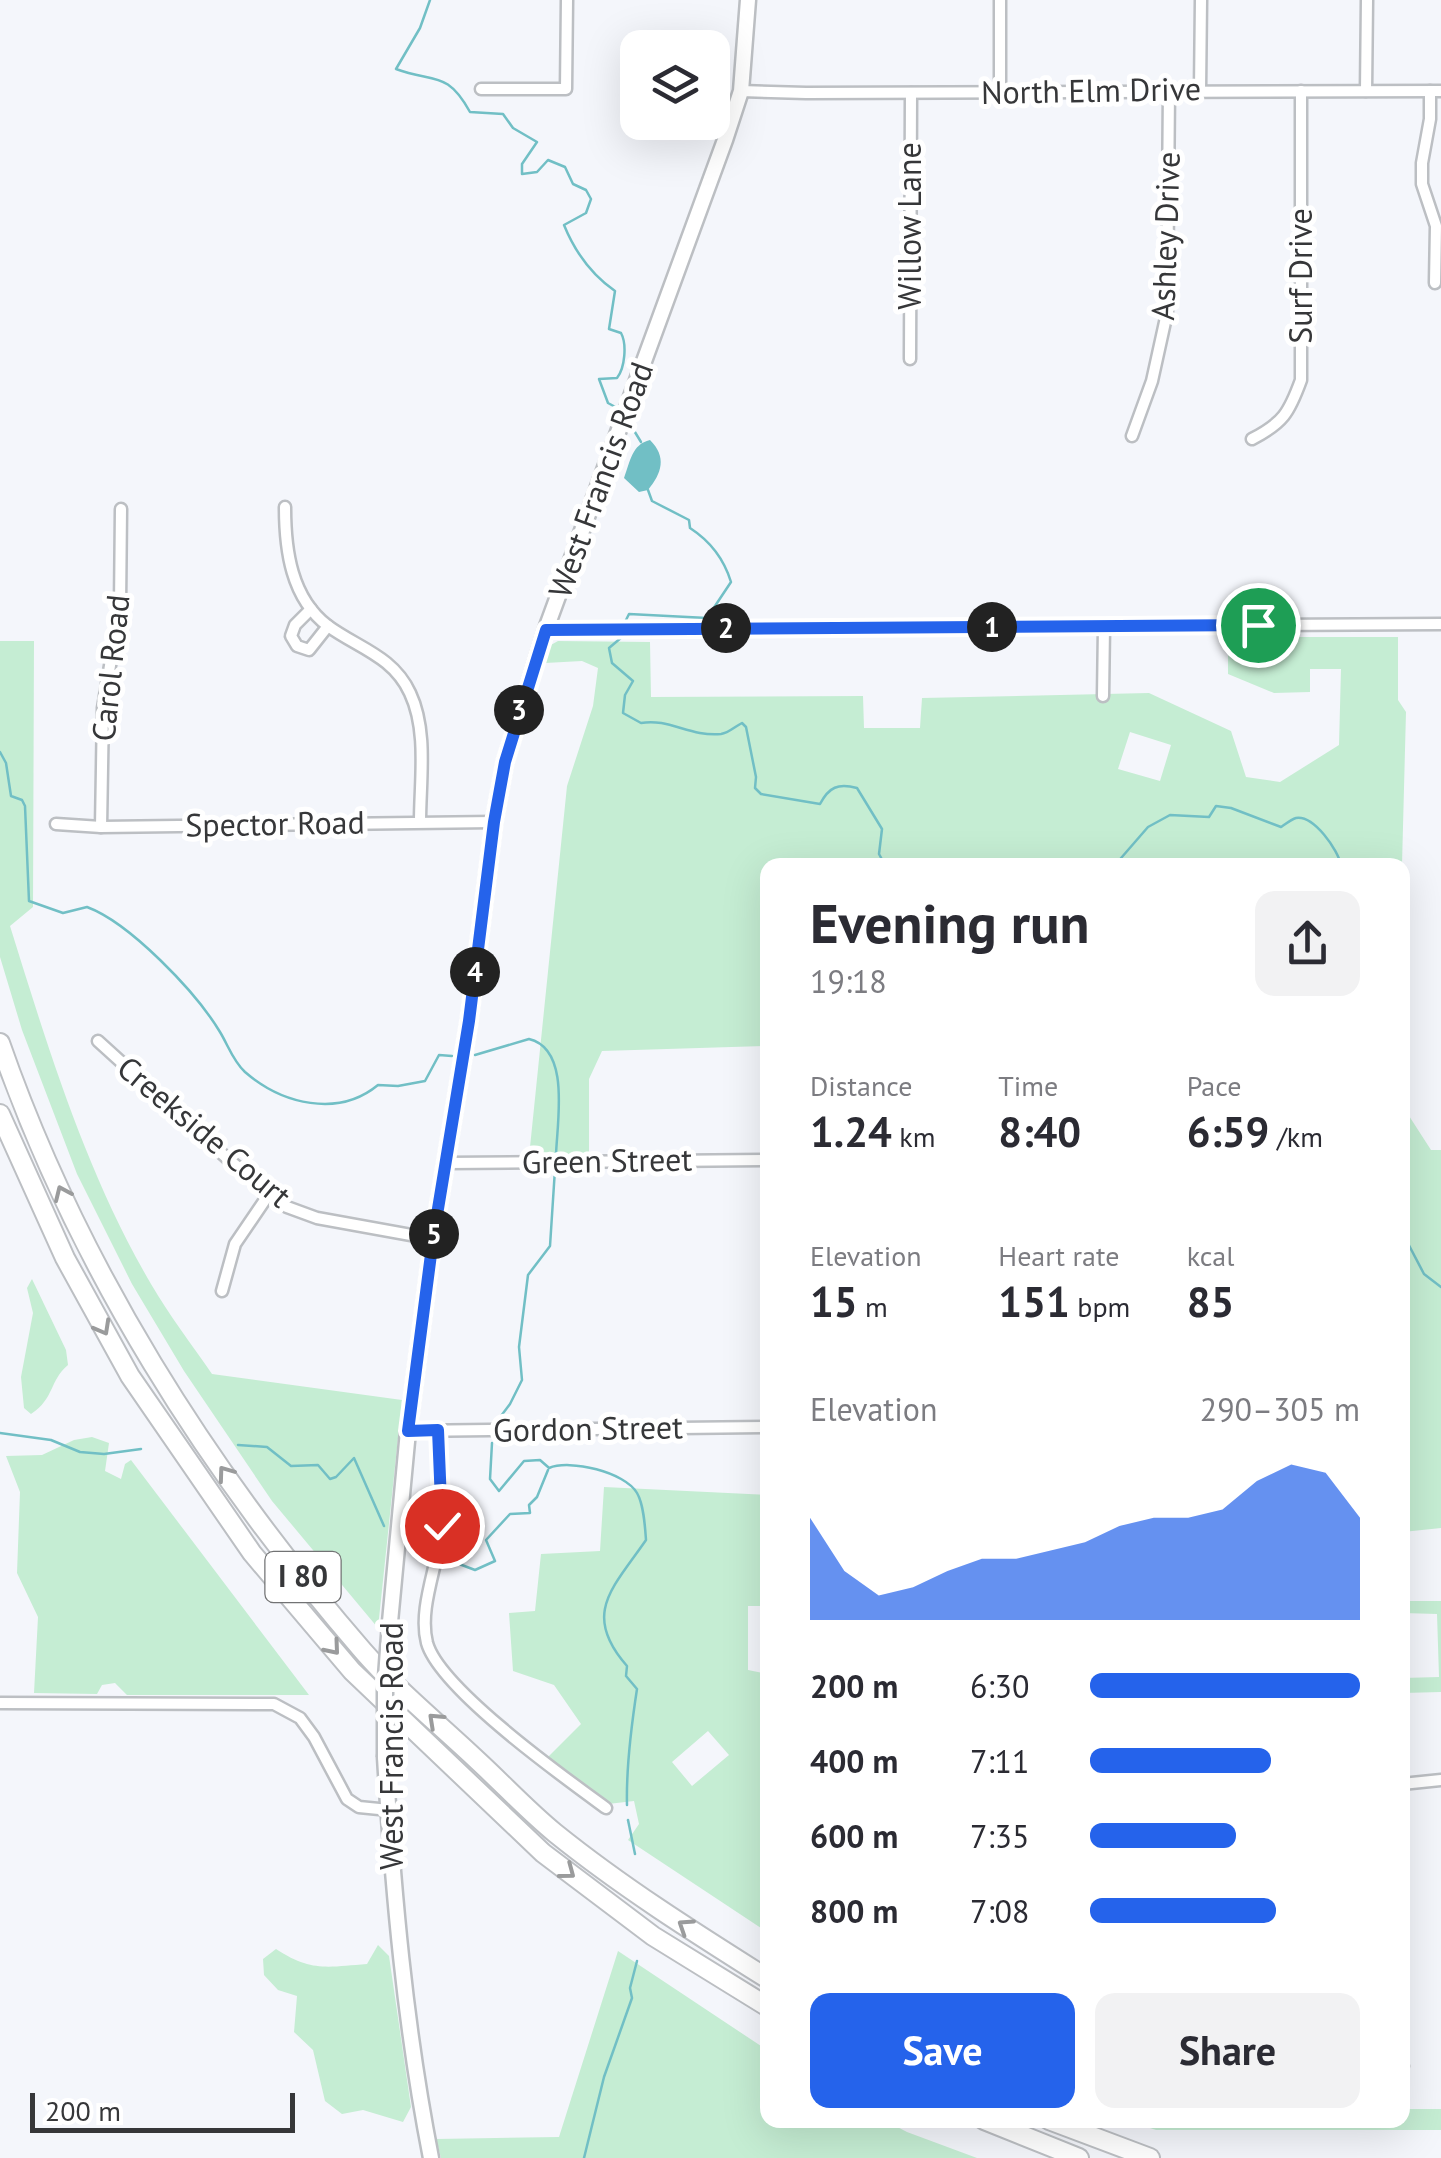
<!DOCTYPE html>
<meta charset="utf-8">
<style>
:root{--surface:#fff;--page:#f2f2f3;--text:#2b2b33;--muted:#7c7c81;--accent:#2563eb}
body{margin:0;font-family:"PT Sans",sans-serif;background:var(--page);color:var(--text);height:100vh;display:flex;flex-direction:column;font-size:38px;white-space:nowrap}
*{box-sizing:border-box;margin:0}
p{font-size:32px;color:var(--muted)}
.icon{flex:none;width:55px;height:55px;fill:none;stroke:currentColor;stroke-width:2;stroke-linecap:round;stroke-linejoin:round}
.map{position:relative;flex:1;overflow:hidden}
.side{position:absolute;left:760px;top:858px;width:650px;height:1270px;display:flex;flex-direction:column;background:var(--surface);border-radius:20px;box-shadow:0 10px 40px #0002}
.side>*{flex:none}
.tools{position:absolute;left:620px;top:30px;display:grid;gap:20px}
.tools a{display:grid;place-items:center;width:110px;height:110px;border-radius:20px;background:var(--surface);box-shadow:0 10px 40px #0002;font-size:50px}
.scale{position:absolute;left:30px;bottom:25px;width:265px;box-sizing:border-box;padding-left:10px;border:5px solid #363739;border-top:0;font-size:28px;line-height:35px;white-space:nowrap;color:#363739;-webkit-text-stroke:8px #fff;paint-order:stroke}
.pin{position:absolute;display:grid;place-items:center;width:85px;height:85px;color:#fff;margin:-42px;border:5px solid #fff;border-radius:50%;box-shadow:0 2px 10px #0007}
.km{position:absolute;width:50px;height:50px;margin:-25px;border-radius:50%;background:#222;color:#fff;font-size:28px;line-height:50px;text-align:center}
.round{display:grid;place-items:center;flex:none;width:105px;height:105px;border-radius:20px;background:var(--page)}
.summary{display:flex;align-items:center;justify-content:space-between;height:170px;padding:0 50px}
h1{font-size:55px;font-weight:700;line-height:75px}
.figures{display:grid;grid-template-columns:repeat(3,1fr);gap:15px;height:170px;padding:10px 50px}
.figures div{display:grid;align-content:center}
.figures b{font-size:42px;font-weight:700}
.figures small{font-size:28px;font-weight:400}
.figures p{font-size:28px}
.chart{height:280px;padding:20px 50px}
.chart p{display:flex;justify-content:space-between}
.chart svg{width:100%;height:180px;margin-top:10px;fill:var(--accent);opacity:.7}
.button{display:flex;gap:20px;margin-top:auto;padding:20px 50px}
.button a{flex:1;height:115px;border-radius:20px;background:var(--accent);color:#fff;font-size:40px;font-weight:700;line-height:115px;text-align:center}
.button a+a{background:var(--page);color:var(--text)}
ul{padding:0 50px;list-style:none;font-size:32px}
li{display:grid;grid-template-columns:160px 120px 1fr;align-items:center;height:75px}
li i{height:25px;border-radius:12px;background:var(--accent)}
.map>svg:first-child{display:block}
</style>
<div class="map">
<svg width="1441" height="2158" viewBox="0 0 1441 2158">
<rect width="100%" height="100%" fill="#f4f6fb"/>
<g fill="#c5edd3" fill-rule="evenodd">
<path d="M1228 637H1398V700L1406 712 1402 865H768L767 1046 602 1051 589 1079V1156L529 1157 567 786 593 706 598 668 582 661 545 663 549 646 558 641 650 642 651 697 863 696 864 728H920L922 698 1149 693 1231 731 1246 777 1280 782 1339 745 1341 669H1310V692L1274 693 1228 674ZM1130 732 1171 745 1160 781 1118 769Z"/>
<path d="M0 641H34L33 907 10 926C48 1048 86 1173 151 1284 169 1315 192 1345 212 1374L402 1400 378 1628 272 1501 184 1371 132 1284 77 1174 22 1030 0 957Z"/>
<path d="M1402 1105 1431 1150H1441V1528L1403 1532Z"/>
<path d="M32 1279 66 1350 68 1365C49 1381 55 1398 31 1414L24 1408 21 1377 33 1313 27 1288Z"/>
<path d="M92 1437 109 1443 105 1471 121 1479 125 1464 131 1460 309 1695H127L115 1683 102 1685 97 1694 34 1693 38 1617 17 1573 20 1492 6 1456 42 1455 74 1440Z"/>
<path d="M604 1487 767 1495V1606H748V1670L767 1674V1932L628 1840 639 1824 634 1801 608 1804 546 1759 581 1724 554 1685 513 1671 509 1613 535 1611 541 1554 600 1551ZM708 1731 729 1755 692 1786 672 1762Z"/>
<path d="M1403 1601H1441V1692L1403 1693V1678L1439 1677 1437 1614 1403 1613Z"/>
<path d="M378 1945 389 1956 411 2107 403 2122 363 2110 342 2114 325 2101 313 2050 294 2032 297 1996 278 1990 264 1975 263 1959 276 1949C311 1972 327 1967 367 1964Z"/>
<path d="M618 1951 767 2050 768 2120H884L907 2132 977 2158H441L436 2139 559 2137Z"/>
<path d="M1403 2109H1441V2130H1156L1126 2120H1402Z"/>
</g>
<path fill="#71bfc5" d="M650 440C667 457 662 473 648 490L639 492 624 478C630 462 632 444 650 440Z"/>
<g fill="none" stroke-linecap="round" stroke-linejoin="round">
<g stroke="#71bfc5" stroke-width="2.5">
<path d="M430 0 420 28 396 69C434 83 447 70 470 112L503 114 513 128 537 142 522 164V174L537 172 548 160 565 167 573 184 586 190 591 199 586 213 564 225C575 252 592 275 615 291L609 329 621 333C627 344 625 368 617 378L599 379 608 403 619 409"/>
<path d="M630 424 641 442"/>
<path d="M625 622 629 614 707 618 731 582C724 559 710 541 690 528L689 520 652 501 648 490"/>
<path d="M622 637 609 648 612 663 633 681 625 695 623 713 641 723C669 718 690 737 721 734 729 733 734 727 742 723L746 727 756 777 755 788 761 794 820 804C829 787 838 783 857 788L882 829 879 854 885 865"/>
<path d="M0 752 6 763 11 796 22 800 25 806 29 901 63 913 87 907C130 923 196 992 220 1032 228 1045 233 1061 245 1072 282 1104 338 1118 378 1085L398 1086 425 1081 439 1055 452 1056"/>
<path d="M1115 865 1148 827 1170 815 1209 817 1216 806 1231 808 1281 827C1284 825 1292 819 1296 818 1314 815 1338 850 1341 865"/>
<path d="M475 1055 529 1039C571 1049 557 1122 556 1155"/>
<path d="M1402 1232 1424 1274 1441 1287"/>
<path d="M498 1420 510 1404 522 1380 519 1347 528 1275 550 1246 555 1169"/>
<path d="M0 1433 51 1440 80 1452 104 1454 141 1449"/>
<path d="M492 1443 490 1479 499 1491 524 1461 540 1460 548 1467"/>
<path d="M238 1445 267 1447 291 1466 318 1465 330 1479 336 1477 354 1458 384 1526"/>
<path d="M549 1468C570 1459 625 1472 637 1493 644 1505 645 1527 646 1540 613 1588 581 1614 627 1666L626 1676 637 1689C631 1728 626 1766 627 1805"/>
<path d="M411 1541 426 1548"/>
<path d="M446 1559 475 1570 495 1561 486 1540 510 1514 530 1513 529 1505 537 1497 548 1470"/>
<path d="M628 1820 635 1854"/>
<path d="M584 2158 604 2077 632 1998 630 1988 637 1961"/>
</g>
<g stroke="#bcbfc3" stroke-width="15">
<g id="street">
<path d="M481 89H566L567 0"/>
<path d="M1200 90 1201 0"/>
<path d="M741 91 806 93 1441 91"/>
<path d="M1366 91 1367 0"/>
<path d="M1430 91V119L1422 163V184L1436 226 1435 283"/>
<path d="M1000 93V0"/>
<path d="M910 359 911 93"/>
<path d="M1132 436 1152 381 1167 313 1169 90"/>
<path d="M1252 439C1283 423 1289 413 1301 380V91"/>
<path d="M285 507C285 550 291 598 328 626 358 648 393 656 410 693 428 731 420 780 420 822"/>
<path d="M311 609 295 625 291 636 297 646 309 650 328 626"/>
<path d="M546 629 1441 624"/>
<path d="M1103 696 1104 627"/>
<path d="M56 824 101 827 494 822"/>
<path d="M101 827 103 708 120 605 121 509"/>
<path d="M98 1041 229 1160 287 1207 317 1218 433 1239"/>
<path d="M447 1163 768 1160"/>
<path d="M222 1291 235 1244 269 1194"/>
<path d="M408 1431 768 1427"/>
<path d="M438 1431C439 1463 444 1498 441 1530 438 1566 418 1608 427 1643 440 1689 565 1778 606 1808"/>
<path d="M0 1703 274 1704 300 1718 314 1737 347 1799 359 1807 389 1810"/>
<path d="M1402 1784 1441 1780"/>
<path d="M1402 2065 1403 2066"/>
</g>
</g>
<g stroke="#bcbfc3" stroke-width="19">
<g id="secondary">
<path d="M390 1622 408 1431 433 1239 469 1021 494 822 505 762 546 629 725 140 741 91 748 0"/>
<path d="M385 1757C393 1891 405 2026 431 2158"/>
</g>
</g>
<g stroke="#bcbfc3" stroke-width="22">
<g id="highway">
<path d="M0 1043C78 1267 208 1472 363 1651 397 1690 440 1725 478 1761 504 1785 528 1811 555 1833 622 1887 695 1933 768 1979"/>
<path d="M0 1114 65 1258 130 1376 252 1553 352 1671 543 1853 653 1936 768 2007"/>
<path d="M984 2120 1079 2158"/>
<path d="M1049 2120 1150 2158"/>
</g>
</g>
<use href="#street" stroke="#fff" stroke-width="10"/>
<use href="#secondary" stroke="#fff" stroke-width="14"/>
<use href="#highway" stroke="#fff" stroke-width="18"/>
<g stroke="#bcbfc3" stroke-width="19" stroke-linecap="butt">
<path id="secondary-bridge" d="M385 1757V1691L390 1622"/>
</g>
<use href="#secondary-bridge" stroke="#fff" stroke-width="14"/>
</g>
<defs><path id="oneway-chevron" d="M-2-3.5L2.5 0L-2 3.5" fill="none" stroke-width="1.6" stroke-linecap="round" stroke-linejoin="round" transform="scale(2.5)"/></defs>
<g stroke="#9a9b9c">
<use href="#oneway-chevron" transform="translate(62 1193) rotate(-114)"/>
<use href="#oneway-chevron" transform="translate(103 1328) rotate(61)"/>
<use href="#oneway-chevron" transform="translate(225 1473) rotate(-126)"/>
<use href="#oneway-chevron" transform="translate(333 1648) rotate(50)"/>
<use href="#oneway-chevron" transform="translate(435 1720) rotate(-137)"/>
<use href="#oneway-chevron" transform="translate(568 1872) rotate(37)"/>
<use href="#oneway-chevron" transform="translate(685 1926) rotate(-147)"/>
</g>
<g fill="none" stroke-linecap="round" stroke-linejoin="round">
<g stroke="#fff" stroke-width="20">
<path id="route" d="M442 1526 438 1430 408 1431 433 1239 469 1021 494 822 505 762 546 630 1258 625"/>
</g>
<use href="#route" stroke="#2563eb" stroke-width="12"/>
</g>
<g text-anchor="middle" stroke-width="10" stroke-linejoin="round" paint-order="stroke">
<rect fill="#fff" stroke="#727374" stroke-width="2.5" x="265.5" y="1552" width="75" height="50" rx="8"/>
<g font-size="30" font-weight="bold" fill="#363739">
<text x="303" y="1587">I 80</text>
</g>
<g font-size="32" fill="#363739" stroke="#fff">
<text transform="translate(1091 91) rotate(-1)" y="11">North Elm Drive</text>
<text transform="translate(910 226) rotate(-90)" y="11">Willow Lane</text>
<text transform="translate(1166 236) rotate(-88)" y="11">Ashley Drive</text>
<text transform="translate(1301 276) rotate(-90)" y="11">Surf Drive</text>
<text transform="translate(601 480) rotate(-70)" y="11">West Francis Road</text>
<text transform="translate(111 668) rotate(-84)" y="11">Carol Road</text>
<text transform="translate(275 824) rotate(-1)" y="11">Spector Road</text>
<text transform="translate(204 1132) rotate(40)" y="11">Creekside Court</text>
<text transform="translate(607 1161) rotate(-1)" y="11">Green Street</text>
<text transform="translate(588 1429) rotate(-1)" y="11">Gordon Street</text>
<text transform="translate(392 1746) rotate(-90)" y="11">West Francis Road</text>
</g>
</g>
</svg>
<div class="tools">
<a><svg class="icon" aria-label="layers" viewBox="0 0 24 24"><path d="M12 4l9 5-9 5-9-5zM3 14l9 5 9-5"/></svg></a>
</div>
<div class="scale">200 m</div>
<div class="pin" style="left:1258px;top:625px;background:#1e9e55"><svg class="icon" aria-label="arrive" viewBox="0 0 24 24"><path d="M6 21V4h12l-3 4 3 4H6"/></svg></div>
<div class="pin" style="left:442px;top:1526px;background:#d93025"><svg class="icon" aria-label="check" viewBox="0 0 24 24"><path d="M5 12l5 5 9-10"/></svg></div>
<b class="km" style="left:992px;top:627px">1</b>
<b class="km" style="left:726px;top:628px">2</b>
<b class="km" style="left:519px;top:710px">3</b>
<b class="km" style="left:475px;top:972px">4</b>
<b class="km" style="left:434px;top:1234px">5</b>
<section class="side">
<div class="summary"><div><h1>Evening run</h1><p>19:18</p></div><a class="round"><svg class="icon" aria-label="share" viewBox="0 0 24 24"><path d="M12 15V3M7 8l5-5 5 5M5 13v7h14v-7"/></svg></a></div>
<div class="figures">
<div><p>Distance</p><b>1.24<small> km</small></b></div>
<div><p>Time</p><b>8:40</b></div>
<div><p>Pace</p><b>6:59<small> /km</small></b></div>
</div>
<div class="figures">
<div><p>Elevation</p><b>15<small> m</small></b></div>
<div><p>Heart rate</p><b>151<small> bpm</small></b></div>
<div><p>kcal</p><b>85</b></div>
</div>
<div class="chart"><p><span>Elevation</span>290–305 m</p>
<svg viewBox="0 0 160 44" preserveAspectRatio="none"><path d="M0 44V19L10 32L20 38L30 36L40 32L50 29L60 29L70 27L80 25L90 21L100 19L110 19L120 17L130 10L140 6L150 8L160 19V44z"/></svg>
</div>
<ul>
<li><b>200 m</b>6:30<i style="width:100%"></i></li>
<li><b>400 m</b>7:11<i style="width:67%"></i></li>
<li><b>600 m</b>7:35<i style="width:54%"></i></li>
<li><b>800 m</b>7:08<i style="width:69%"></i></li>
</ul>
<div class="button"><a>Save</a><a>Share</a></div>
</section>
</div>
